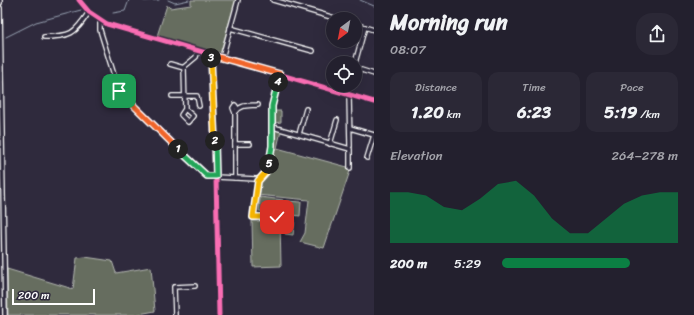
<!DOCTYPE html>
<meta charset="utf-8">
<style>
:root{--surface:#23202e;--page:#2b2836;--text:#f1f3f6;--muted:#a3a3aa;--line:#403e4a;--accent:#0b8043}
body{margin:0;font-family:Sriracha,sans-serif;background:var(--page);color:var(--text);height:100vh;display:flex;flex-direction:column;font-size:15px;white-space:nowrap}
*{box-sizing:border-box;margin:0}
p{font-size:13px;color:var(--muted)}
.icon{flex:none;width:22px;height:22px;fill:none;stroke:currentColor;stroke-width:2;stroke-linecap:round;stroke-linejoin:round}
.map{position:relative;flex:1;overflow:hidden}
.panel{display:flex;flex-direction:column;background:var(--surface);width:320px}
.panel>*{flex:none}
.needle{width:26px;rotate:212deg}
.fabs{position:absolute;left:326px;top:12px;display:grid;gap:8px}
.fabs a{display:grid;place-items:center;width:36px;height:36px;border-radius:50%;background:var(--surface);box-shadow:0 4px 16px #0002,0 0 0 1px var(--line);font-size:20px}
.scale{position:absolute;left:12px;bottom:10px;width:83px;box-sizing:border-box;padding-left:4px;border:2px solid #fff;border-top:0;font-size:11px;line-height:14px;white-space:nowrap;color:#fff;-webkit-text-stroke:3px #2f2a3d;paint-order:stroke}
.pin{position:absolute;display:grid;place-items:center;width:34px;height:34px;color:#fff;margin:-17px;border-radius:8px;box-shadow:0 2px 6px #0006}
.km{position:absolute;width:20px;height:20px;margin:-10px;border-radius:50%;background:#222;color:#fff;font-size:11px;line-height:20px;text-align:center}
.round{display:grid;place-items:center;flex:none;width:42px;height:42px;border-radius:16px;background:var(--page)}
.headline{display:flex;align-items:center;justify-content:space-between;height:68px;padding:0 16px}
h1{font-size:22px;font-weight:700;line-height:30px}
.figures{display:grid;grid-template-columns:repeat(3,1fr);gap:6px;height:68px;padding:4px 16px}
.figures div{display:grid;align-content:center;border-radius:10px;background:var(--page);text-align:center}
.figures b{font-size:17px;font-weight:700}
.figures small{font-size:11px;font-weight:400}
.figures p{font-size:11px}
.chart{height:112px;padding:8px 16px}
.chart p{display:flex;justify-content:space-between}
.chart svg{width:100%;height:72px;margin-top:4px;fill:var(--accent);opacity:.7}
ul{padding:0 16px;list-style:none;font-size:13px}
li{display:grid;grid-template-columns:64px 48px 1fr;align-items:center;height:30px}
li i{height:10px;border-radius:5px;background:var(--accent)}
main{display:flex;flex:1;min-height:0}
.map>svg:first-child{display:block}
</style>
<main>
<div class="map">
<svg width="374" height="315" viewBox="0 0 374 315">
<rect width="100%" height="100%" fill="#2f2a3d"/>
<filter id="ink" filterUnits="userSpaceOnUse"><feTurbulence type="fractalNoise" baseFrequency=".025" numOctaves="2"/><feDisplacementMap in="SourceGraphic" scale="8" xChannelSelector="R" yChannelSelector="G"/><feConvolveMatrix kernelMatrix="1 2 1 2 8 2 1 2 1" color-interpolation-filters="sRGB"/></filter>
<g filter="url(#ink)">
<g fill="#666d5f" stroke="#b2b6af">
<path d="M191 0H236L220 54 157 36 167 5 170 8 191 5Z"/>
<path d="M274 111H281V122L275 123Z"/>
<path d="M274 129 281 131 277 148 351 168 324 248 300 242 305 233 309 200 257 195 259 183 268 173 273 147Z"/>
<path d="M260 197 283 200 282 214 259 211Z"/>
<path d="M286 201 301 202 300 216 285 214Z"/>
<path d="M287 219 295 220 293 235 285 234Z"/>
<path d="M252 221H280L281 266 253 267Z"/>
<path d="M85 257 112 261 116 273 151 267 155 311 134 315H8L7 269 73 289 77 258Z"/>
</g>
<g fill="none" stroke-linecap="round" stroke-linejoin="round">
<g stroke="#98a2b2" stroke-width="1">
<path d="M140 0 145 1 159 0"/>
<path d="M168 0 175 3 189 0"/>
<path d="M360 0 374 6"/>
<path d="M113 13 125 11 129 0"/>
<path d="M6 37 36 22 81 10"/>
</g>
<g stroke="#fff" stroke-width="6">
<g id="minor">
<path d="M79 0 89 12 107 24 374 102"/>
<path d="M273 0 338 19"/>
<path d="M0 3V0"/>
<path d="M0 8 5 315"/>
<path d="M100 20V30L119 91"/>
<path d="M355 24 374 30"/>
<path d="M230 28 313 51"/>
<path d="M44 37C71 36 74 35 89 12"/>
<path d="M211 55 216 177 219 315"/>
<path d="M222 58 238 0"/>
<path d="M355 63 365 27"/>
<path d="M170 64 184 68"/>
<path d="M355 68 374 74"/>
<path d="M349 95 350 146"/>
<path d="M172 96H197L199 106"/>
<path d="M185 109 193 116 188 122 181 115 185 109 184 67 196 57 198 51"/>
<path d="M235 113 233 108 235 105 237 108"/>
<path d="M273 127 350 149V168"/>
<path d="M350 128 374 135 367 158"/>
<path d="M299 134 306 109"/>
<path d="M235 144H250"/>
<path d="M330 144 337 120"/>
<path d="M216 177 256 179"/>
<path d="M235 178V113C240 104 249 106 258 105"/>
<path d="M277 217H253V213L258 181 266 172 269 162 272 147V106L280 75"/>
<path d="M175 315 174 287 195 286"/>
</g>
</g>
<use href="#minor" stroke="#2f2a3d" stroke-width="3.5"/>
<g stroke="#2f2a3d" stroke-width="8">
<g id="cycleway">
<path d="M79 0 89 12 107 24 374 102"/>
<path d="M211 55 216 177 219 315"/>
<path d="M119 91 207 176H216"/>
</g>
</g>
<use href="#cycleway" stroke="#f96db3" stroke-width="5"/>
</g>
</g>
<g fill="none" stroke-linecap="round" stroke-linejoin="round" filter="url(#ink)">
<g stroke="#fff" stroke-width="8">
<path id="split-1" d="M119 91 178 149"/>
</g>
<g stroke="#fff" stroke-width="8">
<path id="split-2" d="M178 149 207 176H216L215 141"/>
</g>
<g stroke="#fff" stroke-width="8">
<path id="split-3" d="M211 58 215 141"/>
</g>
<g stroke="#fff" stroke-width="8">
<path id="split-4" d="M211 58V55L280 74 278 82"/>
</g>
<g stroke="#fff" stroke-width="8">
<path id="split-5" d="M269 164 272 146V106L278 82"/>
</g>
<g stroke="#fff" stroke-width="8">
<path id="split-6" d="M269 164 266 172 258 181 253 217H277"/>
</g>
<use href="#split-1" stroke="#f0652b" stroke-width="5"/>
<use href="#split-2" stroke="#22a559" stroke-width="5"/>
<use href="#split-3" stroke="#f5b400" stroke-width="5"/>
<use href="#split-4" stroke="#f0652b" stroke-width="5"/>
<use href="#split-5" stroke="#22a559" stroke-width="5"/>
<use href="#split-6" stroke="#f5b400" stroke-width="5"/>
</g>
</svg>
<div class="fabs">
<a><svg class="needle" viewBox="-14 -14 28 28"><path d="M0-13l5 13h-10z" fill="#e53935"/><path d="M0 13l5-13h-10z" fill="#a3a3aa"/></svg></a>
<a><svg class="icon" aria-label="locate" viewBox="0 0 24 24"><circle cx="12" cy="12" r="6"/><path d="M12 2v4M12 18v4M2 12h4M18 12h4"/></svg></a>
</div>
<div class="scale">200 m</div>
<div class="pin" style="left:119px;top:91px;background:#1e9e55"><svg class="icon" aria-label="arrive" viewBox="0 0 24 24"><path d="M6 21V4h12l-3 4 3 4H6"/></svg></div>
<div class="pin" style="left:277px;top:217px;background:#d93025"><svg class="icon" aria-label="check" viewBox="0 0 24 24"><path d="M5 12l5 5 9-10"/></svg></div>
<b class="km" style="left:178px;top:149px">1</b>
<b class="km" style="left:215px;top:141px">2</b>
<b class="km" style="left:211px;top:58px">3</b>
<b class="km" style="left:278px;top:82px">4</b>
<b class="km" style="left:269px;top:164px">5</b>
</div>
<section class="panel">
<div class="headline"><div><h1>Morning run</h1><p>08:07</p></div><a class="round"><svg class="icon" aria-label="share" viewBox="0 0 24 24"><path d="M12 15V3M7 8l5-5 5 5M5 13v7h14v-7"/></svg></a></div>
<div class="figures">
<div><p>Distance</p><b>1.20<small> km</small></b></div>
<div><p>Time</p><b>6:23</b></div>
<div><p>Pace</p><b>5:19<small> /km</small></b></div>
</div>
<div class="chart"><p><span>Elevation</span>264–278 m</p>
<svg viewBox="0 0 160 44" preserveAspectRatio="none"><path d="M0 44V13L10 13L20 15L30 22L40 24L50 17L60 8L70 6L80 15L90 29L100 38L110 38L120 29L130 20L140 15L150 13L160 13V44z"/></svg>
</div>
<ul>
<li><b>200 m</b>5:29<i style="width:73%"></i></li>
</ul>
</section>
</main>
